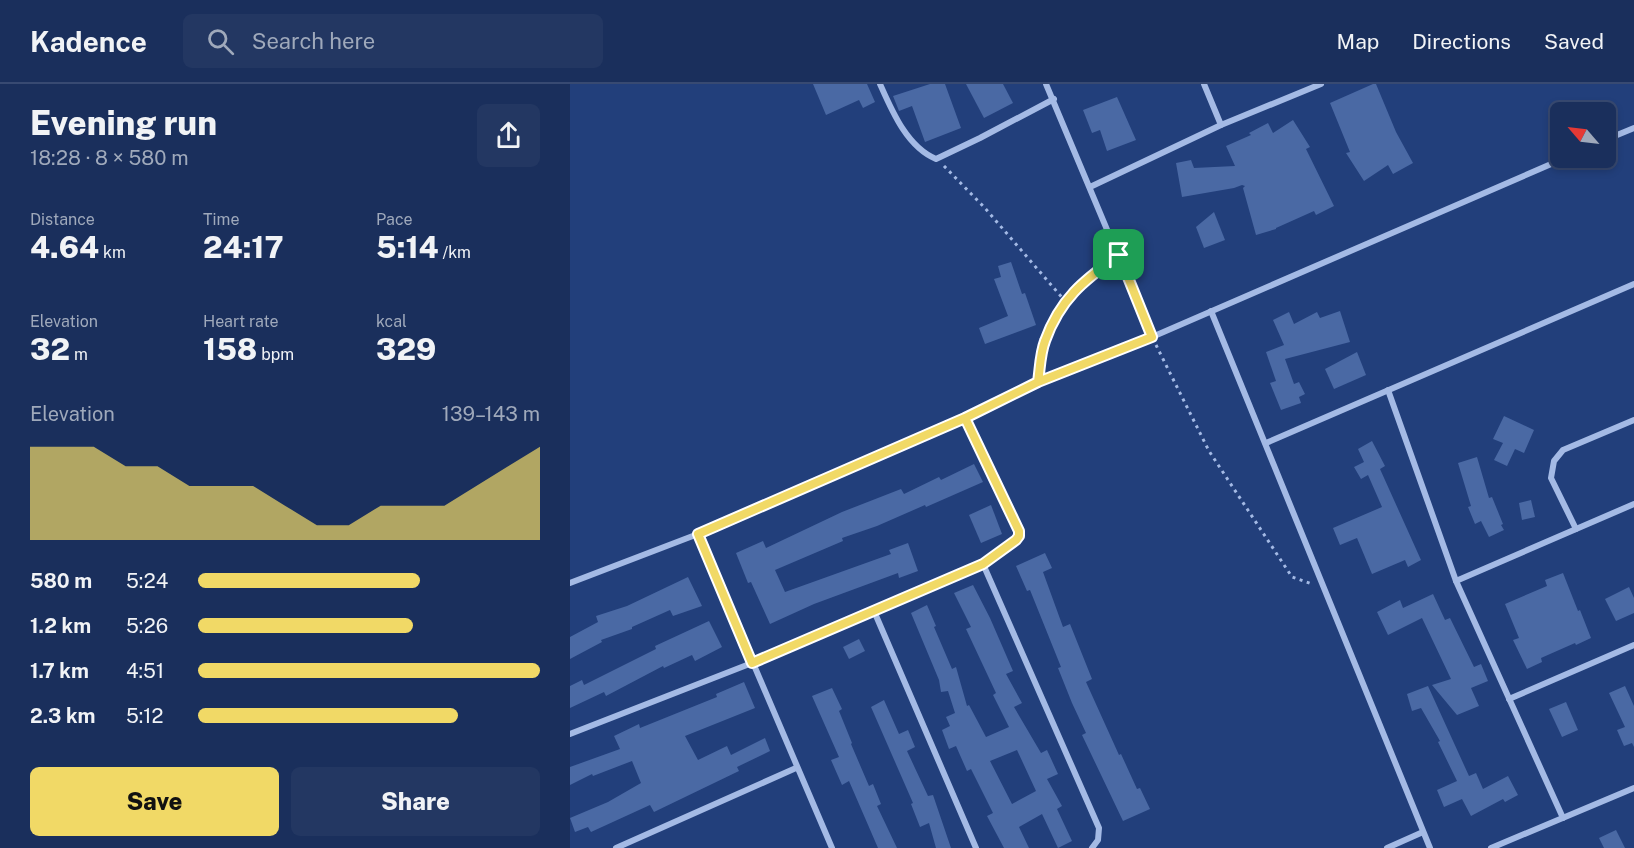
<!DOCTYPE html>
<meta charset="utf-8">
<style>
:root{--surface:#1a2f5c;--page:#233762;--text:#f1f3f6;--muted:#9fa9bb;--line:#384a72;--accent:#f1d966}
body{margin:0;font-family:"Public Sans",sans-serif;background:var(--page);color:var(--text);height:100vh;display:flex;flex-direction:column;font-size:22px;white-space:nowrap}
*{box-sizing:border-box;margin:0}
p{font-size:20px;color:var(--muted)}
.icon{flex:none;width:33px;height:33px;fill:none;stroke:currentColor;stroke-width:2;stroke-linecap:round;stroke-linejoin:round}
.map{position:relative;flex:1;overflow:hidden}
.side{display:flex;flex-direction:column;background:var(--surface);width:570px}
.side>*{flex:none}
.needle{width:39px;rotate:298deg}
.fabs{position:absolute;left:980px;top:18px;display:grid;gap:12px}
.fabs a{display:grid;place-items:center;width:66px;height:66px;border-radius:9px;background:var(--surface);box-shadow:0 3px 9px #0003,0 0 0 2px var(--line);font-size:30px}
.pin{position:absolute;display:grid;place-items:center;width:51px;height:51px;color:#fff;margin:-26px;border-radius:12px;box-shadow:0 3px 9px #0006}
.round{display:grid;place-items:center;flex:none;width:63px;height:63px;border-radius:9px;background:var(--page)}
.head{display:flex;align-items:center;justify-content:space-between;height:102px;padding:0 30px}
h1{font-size:33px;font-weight:800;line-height:45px}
.metrics{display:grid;grid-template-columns:repeat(3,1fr);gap:9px;height:102px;padding:6px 30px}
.metrics div{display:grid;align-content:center}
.metrics b{font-size:30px;font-weight:800}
.metrics small{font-size:16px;font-weight:400}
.metrics p{font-size:16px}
.chart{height:168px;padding:12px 30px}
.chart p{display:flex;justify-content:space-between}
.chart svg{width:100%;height:108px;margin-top:6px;fill:var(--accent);opacity:.7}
.primary-button{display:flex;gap:12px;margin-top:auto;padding:12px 30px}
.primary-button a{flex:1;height:69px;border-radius:9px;background:var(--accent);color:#111;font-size:24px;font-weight:800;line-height:69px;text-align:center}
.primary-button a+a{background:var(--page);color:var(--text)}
ul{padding:0 30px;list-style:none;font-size:20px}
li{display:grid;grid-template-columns:96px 72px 1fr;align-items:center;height:45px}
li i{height:15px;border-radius:8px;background:var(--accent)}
header{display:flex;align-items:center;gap:36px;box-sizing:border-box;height:84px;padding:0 30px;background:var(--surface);border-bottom:2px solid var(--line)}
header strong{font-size:28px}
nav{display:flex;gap:33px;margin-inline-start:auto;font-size:21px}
.search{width:420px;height:54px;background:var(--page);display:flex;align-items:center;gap:15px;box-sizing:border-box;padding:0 21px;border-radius:9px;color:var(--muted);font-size:22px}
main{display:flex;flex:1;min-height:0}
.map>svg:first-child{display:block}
</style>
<header>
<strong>Kadence</strong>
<div class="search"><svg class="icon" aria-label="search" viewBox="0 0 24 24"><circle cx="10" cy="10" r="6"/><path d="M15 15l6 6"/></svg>Search here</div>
<nav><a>Map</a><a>Directions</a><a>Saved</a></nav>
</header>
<main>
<section class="side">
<div class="head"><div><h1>Evening run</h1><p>18:28 · 8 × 580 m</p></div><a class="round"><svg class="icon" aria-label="share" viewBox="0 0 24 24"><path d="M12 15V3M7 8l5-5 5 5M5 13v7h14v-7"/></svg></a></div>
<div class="metrics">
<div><p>Distance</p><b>4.64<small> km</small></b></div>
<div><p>Time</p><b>24:17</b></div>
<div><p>Pace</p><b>5:14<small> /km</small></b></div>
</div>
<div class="metrics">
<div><p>Elevation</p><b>32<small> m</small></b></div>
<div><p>Heart rate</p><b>158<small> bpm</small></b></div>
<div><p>kcal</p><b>329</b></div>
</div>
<div class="chart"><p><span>Elevation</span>139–143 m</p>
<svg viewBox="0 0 160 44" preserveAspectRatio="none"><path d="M0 44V6L10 6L20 6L30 14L40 14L50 22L60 22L70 22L80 30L90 38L100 38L110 30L120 30L130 30L140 22L150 14L160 6V44z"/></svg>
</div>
<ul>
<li><b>580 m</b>5:24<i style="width:65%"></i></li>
<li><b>1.2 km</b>5:26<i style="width:63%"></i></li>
<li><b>1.7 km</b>4:51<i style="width:100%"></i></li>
<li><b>2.3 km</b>5:12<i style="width:76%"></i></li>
</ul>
<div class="primary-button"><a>Save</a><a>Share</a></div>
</section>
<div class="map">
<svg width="1064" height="764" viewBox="0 0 1064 764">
<rect width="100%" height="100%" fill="#223f7b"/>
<g fill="#4a69a4" fill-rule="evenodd">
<path d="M243 0H297L305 18 293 24 289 16 256 31Z"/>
<path d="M360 0H375L391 44 355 58 342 22 329 27 323 12Z"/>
<path d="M396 0H433L443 19 414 34Z"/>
<path d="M803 0H806L826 48 843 79 823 90 818 81 794 97 776 69 780 68 760 19Z"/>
<path d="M547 13 566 56 537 67 530 46 522 49 513 26Z"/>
<path d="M723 36 740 63 736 65 764 122 746 131 744 127 706 144V145L686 151 673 104 675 102 672 101 664 104 612 113 606 79 621 76 624 84 665 82 656 62 681 51 679 49 698 39 703 49Z"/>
<path d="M644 128 655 156 634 164 626 143Z"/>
<path d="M441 178 452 210 455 209 466 241 415 260 409 244 438 232 424 195 431 193 428 182Z"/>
<path d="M770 227 780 258 715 275 724 300 729 298 735 310 729 313 731 319 711 326 700 299 706 297 696 268 714 261 703 236 719 228 724 240 747 228 750 234Z"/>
<path d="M787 268 796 291 764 305 755 285Z"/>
<path d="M934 332 964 346 954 369 945 365 937 382 924 376 933 359 923 355Z"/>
<path d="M802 357 815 382 810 385 851 476 838 483 835 476 802 490 787 454 770 461 763 444 812 423 798 391 791 395 784 383 794 378 788 365Z"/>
<path d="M907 373 919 414 922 413 933 440 931 441 934 446 919 453 911 437 905 440 898 423 901 422 888 379Z"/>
<path d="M404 380 413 398 356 423 355 421 307 442 272 454 273 457 205 486 215 508 321 470 319 466 338 459 348 487 329 494 328 489 244 520 200 540 181 498 178 499 166 469 193 457 196 464 272 428 331 405 334 410 369 393 371 396Z"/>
<path d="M961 416 965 433 952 436 949 419Z"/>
<path d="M421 421 432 450 411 459 399 431Z"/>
<path d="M475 469 482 484 473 488 493 543 500 540 522 595 516 598 549 671 551 670 567 705 570 704 580 725 553 737 512 651 516 649 502 619 488 584 491 583 460 506 457 507 446 482Z"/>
<path d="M993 489 1008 527 1010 526 1021 554 1006 561 1005 559 971 574 972 578 957 585 943 556 949 554 935 520 977 502 975 496Z"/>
<path d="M118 493 132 522 103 532 100 526 62 543V545L31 556 32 558 0 575V553L28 538 26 532 57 522Z"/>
<path d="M403 501 420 534 443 587 436 590 452 619 444 623 471 669 477 666 488 690 477 695 492 722 487 725 502 757 488 764 472 730 449 743 459 764H434L417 732 423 729 401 685 397 687 386 662 379 665 372 646 380 642 376 633 385 629 378 607 371 608 369 596 341 529 357 521 366 542 364 543 382 585 386 583 397 622 399 621 416 653 439 643 423 611 426 609 396 545 401 543 384 509ZM447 666 466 707 442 720 420 677Z"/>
<path d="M1059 503 1064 514V529L1046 537 1035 515Z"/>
<path d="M863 510 875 536 880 534 904 583 911 580 918 597 901 604 909 622 887 631 862 601 881 595 852 534 818 551 807 528 830 516 833 524Z"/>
<path d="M139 537 152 563 125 577 122 571 94 584 93 582 36 612 34 608 0 624V602L12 596 14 601 86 565 85 562Z"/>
<path d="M289 555 295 567 279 575 273 563Z"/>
<path d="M174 598 185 624 115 652 128 676 157 662 161 671 195 654 200 667 167 683 169 687 84 728 80 721 21 748 18 743 5 748 0 734 38 718 71 699 62 677 23 692 22 690 0 701V683L50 665 44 652 69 640 70 644 147 613 146 610Z"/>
<path d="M858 602 899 692 906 689 913 705 938 692 948 711 935 718 933 715 901 732 892 715 874 723 867 706 887 697 868 658 870 657 851 624 842 627 837 610Z"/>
<path d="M1055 602 1064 622V663L1062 659 1054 662 1047 646 1055 643 1039 609Z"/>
<path d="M262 604 272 625 269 627 282 659 281 660 299 702 303 700 311 720 307 722 327 764H308L279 697 272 701 261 676 269 673 242 612Z"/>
<path d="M314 616 329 650 338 646 345 663 337 667 358 712 363 711 381 764H366L359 739 350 743 341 720 343 719 301 623Z"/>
<path d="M996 618 1008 646 992 653 979 625Z"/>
<path d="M1046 746 1055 764H1034L1029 754Z"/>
</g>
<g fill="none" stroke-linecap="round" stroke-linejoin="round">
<g stroke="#a4bae5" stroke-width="3" stroke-dasharray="3 4.5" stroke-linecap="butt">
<path d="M374 82 414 123 495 217"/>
<path d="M586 261 639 367 722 493 742 500"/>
<path d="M470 285C478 234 497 208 539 179"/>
</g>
<g stroke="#a4bae5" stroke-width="6">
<path d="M310 0C322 27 337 63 366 75L410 54 484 15"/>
<path d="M476 0 582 253"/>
<path d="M634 0 651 41"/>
<path d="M1035 56 1064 44"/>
<path d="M520 103 651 41 751 0"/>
<path d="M641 227 860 764"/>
<path d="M818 306 886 497 993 734"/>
<path d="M696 359 1064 200"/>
<path d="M1006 445 981 394 984 377 993 366 1064 336"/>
<path d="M128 450 262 764"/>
<path d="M413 480 529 744 528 756 522 764"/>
<path d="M886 497 1064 420"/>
<path d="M0 499 128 450 395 334 468 298 582 253 995 74"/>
<path d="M304 527 406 764"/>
<path d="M939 615 1064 561"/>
<path d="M0 650 182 579 413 480 446 456 449 452V447L395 334"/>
<path d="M46 764 226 684"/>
<path d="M817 764 853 748"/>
<path d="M921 764 1064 704"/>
</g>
</g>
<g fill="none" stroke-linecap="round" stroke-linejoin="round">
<g stroke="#fff" stroke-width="12">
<path id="route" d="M549 171C513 197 490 215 475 257 470 270 470 285 468 298L395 334 128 450 182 579 413 480 446 456 449 452V447L395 334 468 298 582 253 549 171"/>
</g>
<use href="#route" stroke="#f1d966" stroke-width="8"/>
</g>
</svg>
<div class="fabs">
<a><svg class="needle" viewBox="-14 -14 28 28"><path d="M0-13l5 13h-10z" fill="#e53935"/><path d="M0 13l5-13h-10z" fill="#9fa9bb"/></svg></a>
</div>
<div class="pin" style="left:549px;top:171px;background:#1e9e55"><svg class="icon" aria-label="arrive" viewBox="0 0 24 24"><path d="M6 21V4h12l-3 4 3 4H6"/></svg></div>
</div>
</main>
